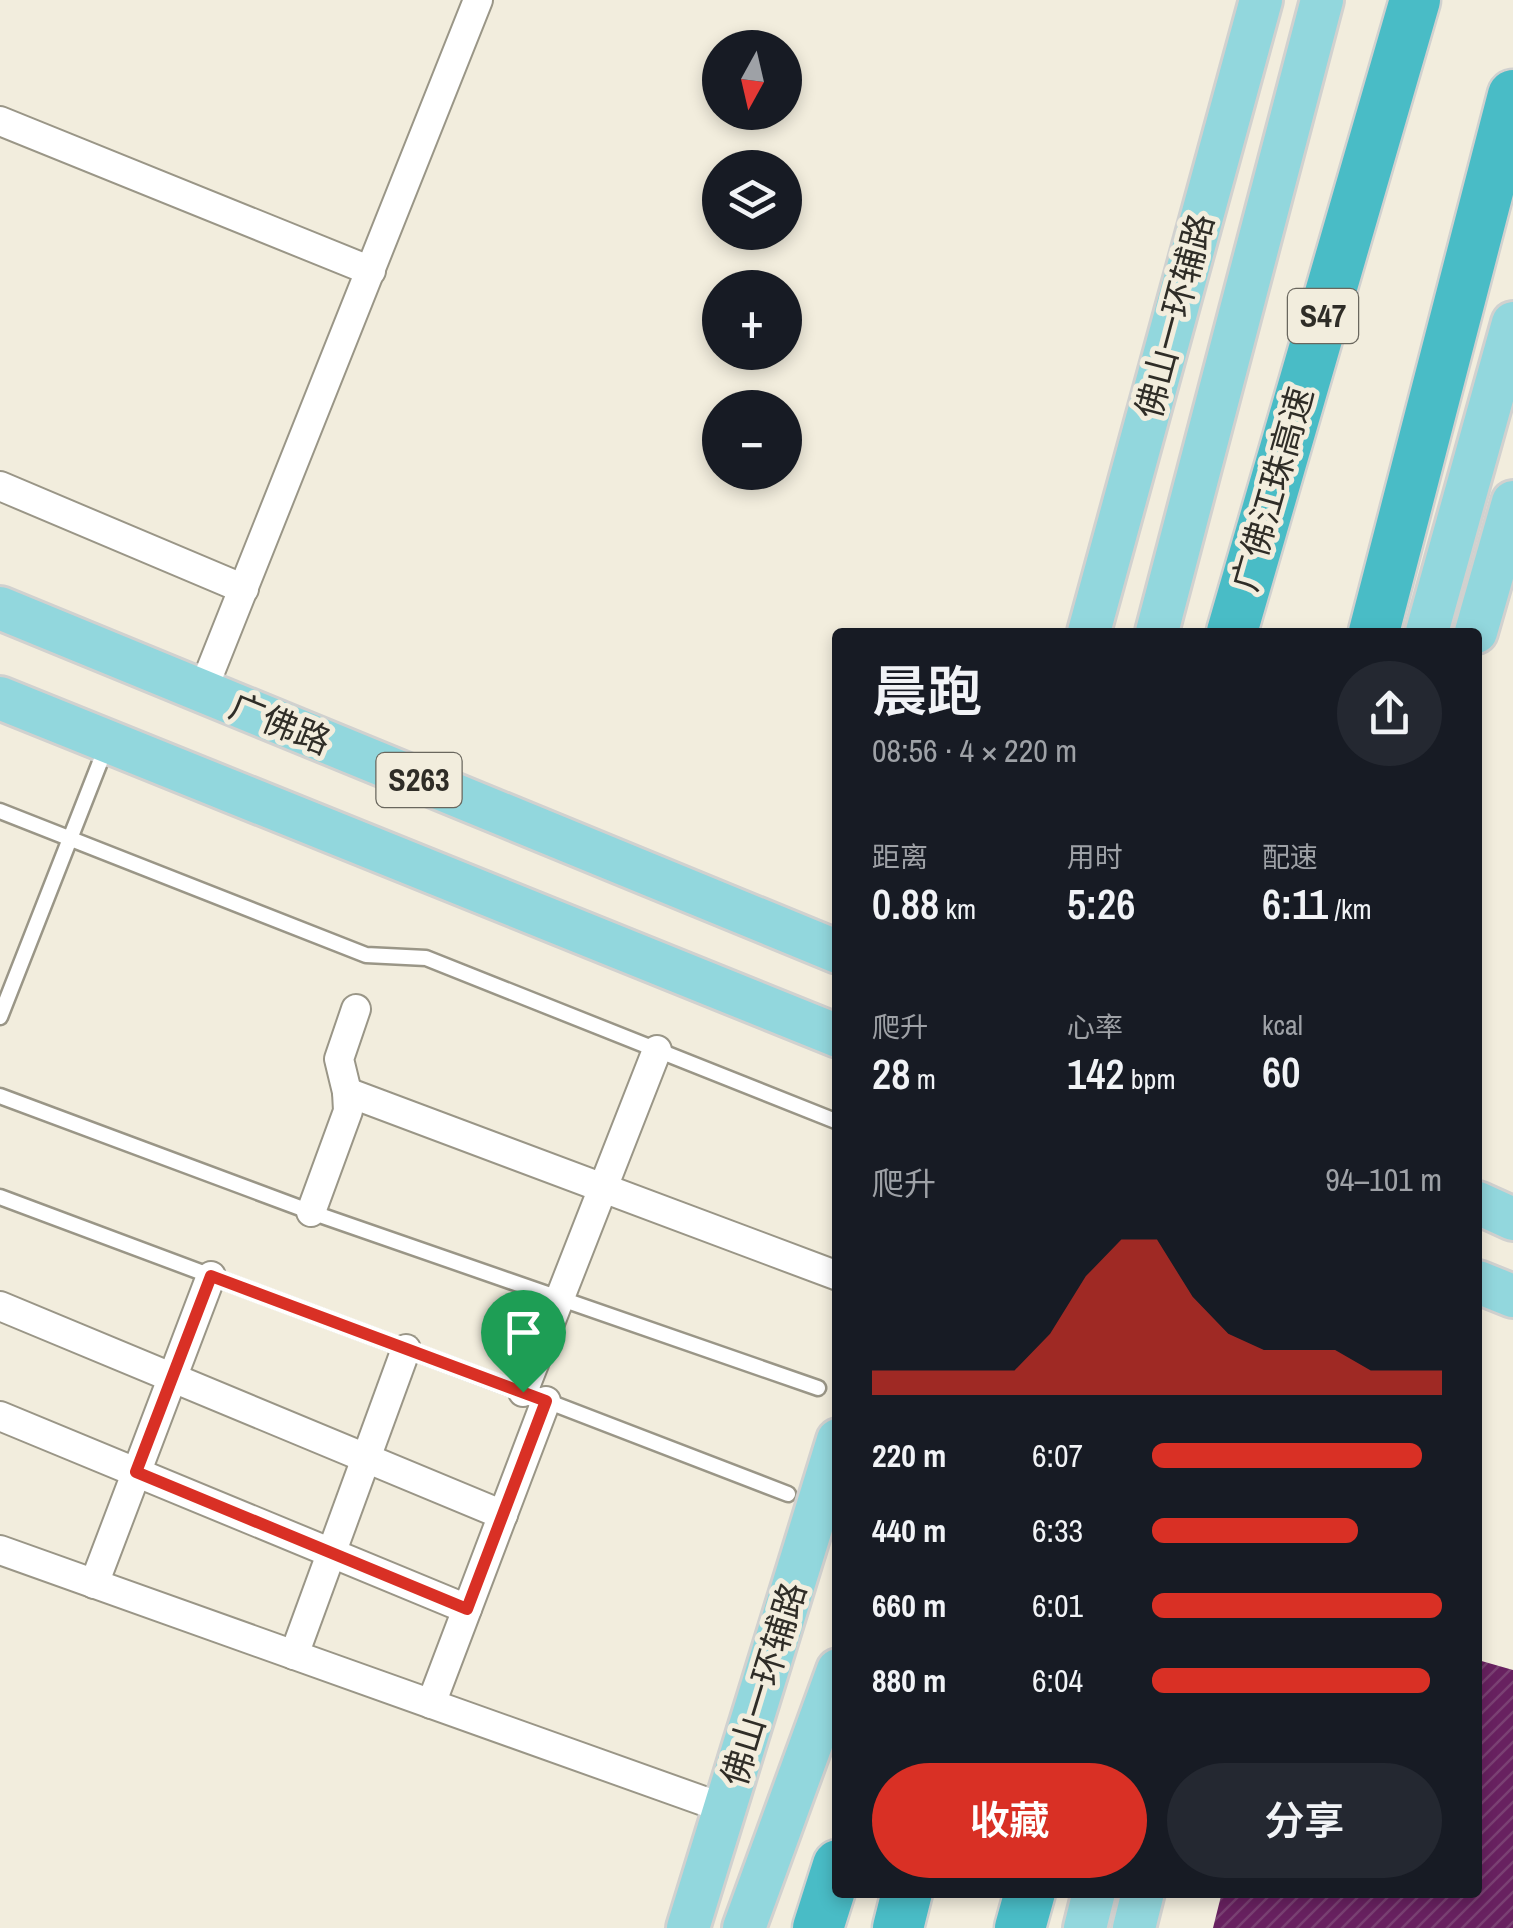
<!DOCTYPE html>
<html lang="zh">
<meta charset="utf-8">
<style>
:root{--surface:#171b24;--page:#242831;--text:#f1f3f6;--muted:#9ea1a6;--accent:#d93025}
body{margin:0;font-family:"Archivo Narrow","Noto Sans SC",sans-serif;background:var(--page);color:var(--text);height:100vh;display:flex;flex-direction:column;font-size:38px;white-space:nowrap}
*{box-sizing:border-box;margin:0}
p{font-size:32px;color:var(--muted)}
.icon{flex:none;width:55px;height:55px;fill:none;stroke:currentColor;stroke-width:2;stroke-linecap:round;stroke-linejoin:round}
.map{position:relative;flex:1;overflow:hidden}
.drawer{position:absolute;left:832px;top:628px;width:650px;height:1270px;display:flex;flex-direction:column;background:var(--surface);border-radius:10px;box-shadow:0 5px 15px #0003}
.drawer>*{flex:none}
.needle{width:65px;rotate:188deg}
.tools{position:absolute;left:702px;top:30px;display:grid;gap:20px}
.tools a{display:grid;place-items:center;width:100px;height:100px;border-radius:50%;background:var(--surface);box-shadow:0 5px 15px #0003;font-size:50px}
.pin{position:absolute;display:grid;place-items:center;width:85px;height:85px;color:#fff;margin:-102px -42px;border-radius:50% 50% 50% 0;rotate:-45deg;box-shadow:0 0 10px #0007}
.pin .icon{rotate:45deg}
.round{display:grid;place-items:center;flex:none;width:105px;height:105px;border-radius:52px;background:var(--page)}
.headline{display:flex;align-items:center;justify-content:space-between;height:170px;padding:0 40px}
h1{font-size:55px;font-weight:600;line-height:75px}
.figures{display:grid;grid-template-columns:repeat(3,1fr);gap:15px;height:170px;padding:10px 40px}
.figures div{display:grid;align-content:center}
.figures b{font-size:42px;font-weight:600}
.figures small{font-size:28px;font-weight:400}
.figures p{font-size:28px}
.chart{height:280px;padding:20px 40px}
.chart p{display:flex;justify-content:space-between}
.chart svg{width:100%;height:180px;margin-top:10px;fill:var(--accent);opacity:.7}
.button{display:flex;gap:20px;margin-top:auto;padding:20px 40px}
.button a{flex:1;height:115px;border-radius:60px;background:var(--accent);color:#fff;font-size:40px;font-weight:600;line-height:115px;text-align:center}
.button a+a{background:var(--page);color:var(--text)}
ul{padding:0 40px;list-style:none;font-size:32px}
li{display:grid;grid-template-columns:160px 120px 1fr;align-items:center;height:75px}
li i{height:25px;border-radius:12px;background:var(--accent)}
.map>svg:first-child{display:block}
</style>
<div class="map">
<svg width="1513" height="1928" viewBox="0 0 1513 1928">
<defs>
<pattern id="building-hatch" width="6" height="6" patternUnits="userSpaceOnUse" patternTransform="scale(2.5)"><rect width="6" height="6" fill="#682160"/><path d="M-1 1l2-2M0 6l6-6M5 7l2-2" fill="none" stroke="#7a4173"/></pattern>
</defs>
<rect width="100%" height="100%" fill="#f2eddd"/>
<path fill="url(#building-hatch)" d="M1478 1660 1513 1670V1928H1213L1222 1892H1478Z"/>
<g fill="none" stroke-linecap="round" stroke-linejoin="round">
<g stroke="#9a9687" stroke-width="19">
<g id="service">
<path d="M0 811 366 955 426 958 838 1122"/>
<path d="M0 1017 106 747"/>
<path d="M0 1096 311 1212 818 1388"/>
<path d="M0 1197 524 1393"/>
<path d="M544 1400 788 1494"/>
</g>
</g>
<g stroke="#9a9687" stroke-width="32">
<g id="minor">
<path d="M0 121 371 271"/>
<path d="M0 486 244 589"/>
<path d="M202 692 478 0"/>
<path d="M347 1092 339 1059 356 1009"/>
<path d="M311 1212 348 1111 347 1092 838 1276"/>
<path d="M0 1306 503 1515"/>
<path d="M523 1392 657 1050"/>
<path d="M0 1416 467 1609"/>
<path d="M0 1550 726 1809"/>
<path d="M94 1584 211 1276"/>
<path d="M294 1655 406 1349"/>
<path d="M431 1704 546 1401"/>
</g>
</g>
<g stroke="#d1d1cf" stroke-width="48">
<g id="primary">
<path d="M0 608 838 952"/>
<path d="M1089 632 1261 0"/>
<path d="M1157 632 1322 0"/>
<path d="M1427 632 1513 323"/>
<path d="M1476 632 1513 502"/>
<path d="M0 698 838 1036"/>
<path d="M1478 1203 1513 1219"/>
<path d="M1478 1282 1513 1296"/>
<path d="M688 1928 838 1440"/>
<path d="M744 1928 838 1670"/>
<path d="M1085 1928 1094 1892"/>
<path d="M1134 1928 1143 1892"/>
</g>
</g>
<g stroke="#d1d1cf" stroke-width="55">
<g id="motorway">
<path d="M1232 632 1415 0"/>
<path d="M1374 632 1513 95"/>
<path d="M818 1928 838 1865"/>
<path d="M898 1928 907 1892"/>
<path d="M1020 1928 1030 1892"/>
</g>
</g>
<use href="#service" stroke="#fff" stroke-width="14"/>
<use href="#minor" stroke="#fff" stroke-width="28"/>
<use href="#primary" stroke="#92d7dd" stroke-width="42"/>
<use href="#motorway" stroke="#49bcc6" stroke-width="50"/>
</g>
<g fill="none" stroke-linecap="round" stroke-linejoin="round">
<g stroke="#fff" stroke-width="20">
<path id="route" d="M211 1276 546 1401 467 1609 136 1472Z"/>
</g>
<use href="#route" stroke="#d93025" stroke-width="12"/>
</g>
<g text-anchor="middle" stroke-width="10" stroke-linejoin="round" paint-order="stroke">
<g fill="#f2eddd" stroke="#6a675e" stroke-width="2.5">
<rect x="1288" y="289" width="70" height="54" rx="8"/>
<rect x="376.5" y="753" width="85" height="54" rx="8"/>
</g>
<g font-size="32" font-weight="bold" fill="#2f2d27">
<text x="1323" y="327">S47</text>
<text x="419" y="791">S263</text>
</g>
<g font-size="35" fill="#2f2d27" stroke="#f2eddd">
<text transform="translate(1175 316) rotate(-75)" y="12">佛山一环辅路</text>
<text transform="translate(1273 489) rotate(-74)" y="12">广佛江珠高速</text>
<text transform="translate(280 724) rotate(22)" y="12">广佛路</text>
<text transform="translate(764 1684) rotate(-73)" y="12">佛山一环辅路</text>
</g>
</g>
</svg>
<div class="tools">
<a><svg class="needle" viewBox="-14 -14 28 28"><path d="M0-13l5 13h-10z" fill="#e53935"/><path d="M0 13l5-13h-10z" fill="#9ea1a6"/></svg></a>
<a><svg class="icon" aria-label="layers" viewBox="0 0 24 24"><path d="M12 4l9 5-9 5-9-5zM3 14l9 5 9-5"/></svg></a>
<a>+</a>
<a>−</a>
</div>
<div class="pin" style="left:523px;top:1392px;background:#1e9e55"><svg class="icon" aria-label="arrive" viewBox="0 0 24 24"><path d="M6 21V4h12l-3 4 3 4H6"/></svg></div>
<section class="drawer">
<div class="headline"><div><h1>晨跑</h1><p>08:56 · 4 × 220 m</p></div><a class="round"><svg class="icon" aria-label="share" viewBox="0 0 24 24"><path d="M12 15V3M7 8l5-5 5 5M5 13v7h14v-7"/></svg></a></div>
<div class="figures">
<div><p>距离</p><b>0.88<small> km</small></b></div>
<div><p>用时</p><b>5:26</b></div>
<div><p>配速</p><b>6:11<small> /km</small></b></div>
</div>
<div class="figures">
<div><p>爬升</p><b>28<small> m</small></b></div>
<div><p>心率</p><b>142<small> bpm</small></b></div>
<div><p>kcal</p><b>60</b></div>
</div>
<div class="chart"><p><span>爬升</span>94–101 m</p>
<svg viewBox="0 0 160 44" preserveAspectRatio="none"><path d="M0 44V38L10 38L20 38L30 38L40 38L50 29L60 15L70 6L80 6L90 20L100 29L110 33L120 33L130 33L140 38L150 38L160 38V44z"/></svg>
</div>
<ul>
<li><b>220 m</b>6:07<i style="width:93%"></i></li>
<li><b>440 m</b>6:33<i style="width:71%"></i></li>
<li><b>660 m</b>6:01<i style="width:100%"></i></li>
<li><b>880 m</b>6:04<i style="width:96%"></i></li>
</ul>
<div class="button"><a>收藏</a><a>分享</a></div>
</section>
</div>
